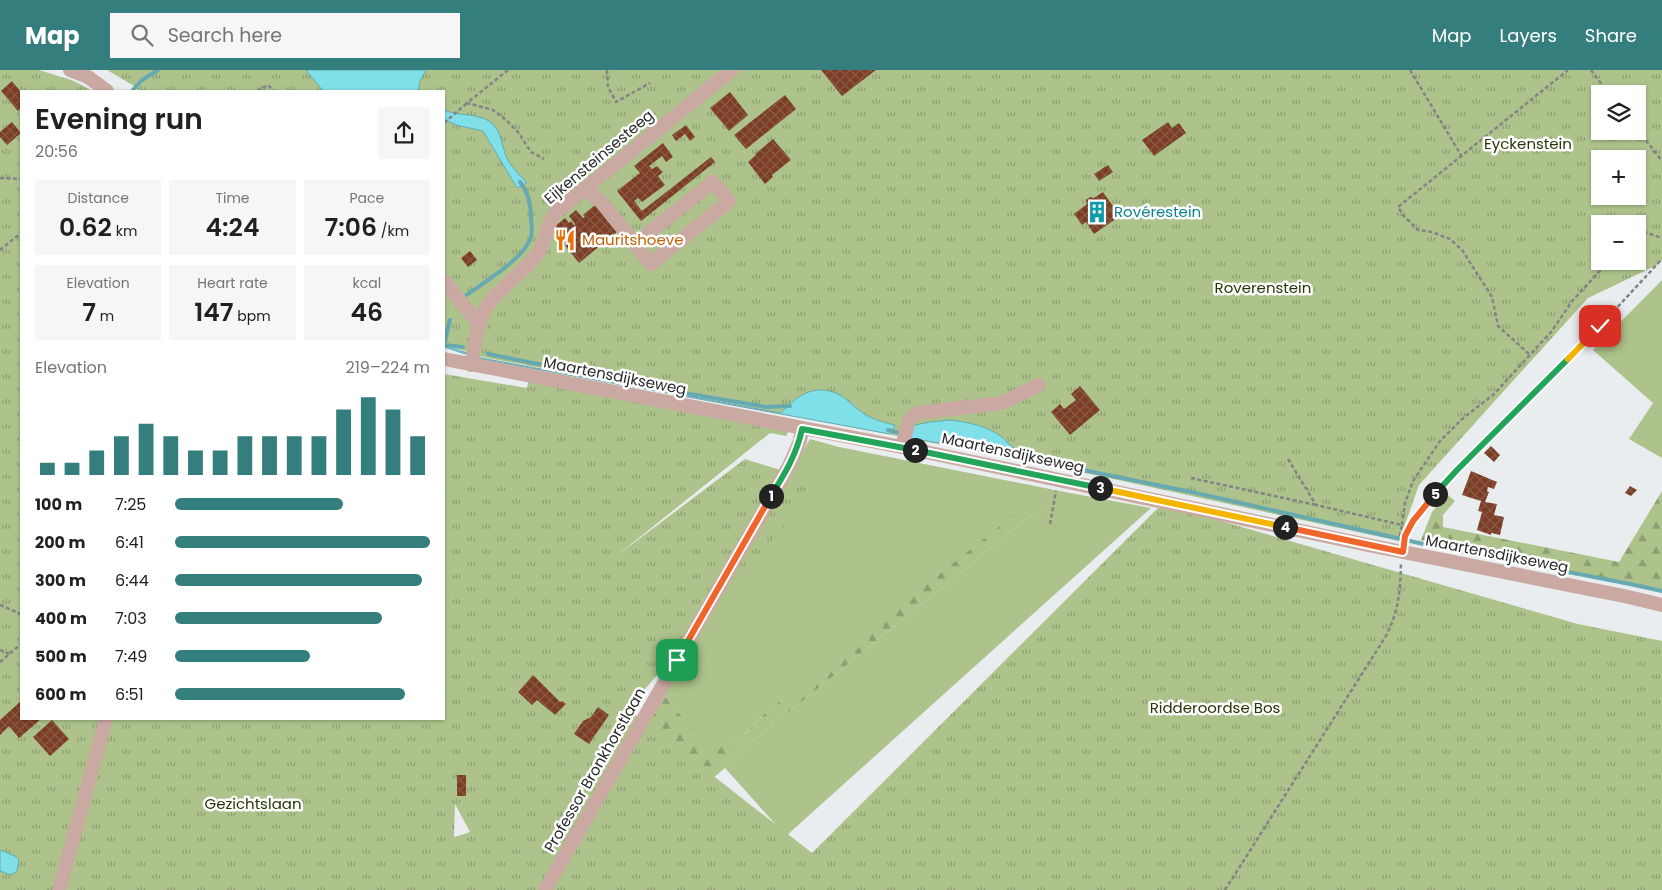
<!DOCTYPE html>
<meta charset="utf-8">
<style>
:root{--surface:#fff;--page:#f6f6f6;--text:#202124;--muted:#757577;--accent:#357e7e}
body{margin:0;font-family:Poppins,sans-serif;background:var(--page);color:var(--text);height:100vh;display:flex;flex-direction:column;font-size:19px;white-space:nowrap}
*{box-sizing:border-box;margin:0}
p{font-size:16px;color:var(--muted)}
.icon{flex:none;width:28px;height:28px;fill:none;stroke:currentColor;stroke-width:2;stroke-linecap:round;stroke-linejoin:round}
.map{position:relative;flex:1;overflow:hidden}
.panel{position:absolute;left:20px;top:20px;width:425px;height:630px;display:flex;flex-direction:column;background:var(--surface);border-radius:0px;box-shadow:0 1px 4px #0004}
.panel>*{flex:none}
.controls{position:absolute;left:1591px;top:15px;display:grid;gap:10px}
.controls a{display:grid;place-items:center;width:55px;height:55px;border-radius:0px;background:var(--surface);box-shadow:0 1px 4px #0004;font-size:25px}
.pin{position:absolute;display:grid;place-items:center;width:42px;height:42px;color:#fff;margin:-21px;border-radius:10px;box-shadow:0 2px 8px #0006}
.km{position:absolute;width:25px;height:25px;margin:-12px;border-radius:50%;background:#222;color:#fff;font-size:14px;line-height:25px;text-align:center}
.round{display:grid;place-items:center;flex:none;width:52px;height:52px;border-radius:0px;background:var(--page)}
.head{display:flex;align-items:center;justify-content:space-between;height:85px;padding:0 15px}
h1{font-size:28px;font-weight:600;line-height:38px}
.metrics{display:grid;grid-template-columns:repeat(3,1fr);gap:8px;height:85px;padding:5px 15px}
.metrics div{display:grid;align-content:center;border-radius:0px;background:var(--page);text-align:center}
.metrics b{font-size:25px;font-weight:600}
.metrics small{font-size:14px;font-weight:400}
.metrics p{font-size:14px}
.chart{height:140px;padding:10px 15px}
.chart p{display:flex;justify-content:space-between}
.chart svg{width:100%;height:90px;margin-top:5px;stroke:var(--accent);stroke-width:6}
ul{padding:0 15px;list-style:none;font-size:16px}
li{display:grid;grid-template-columns:80px 60px 1fr;align-items:center;height:38px}
li i{height:12px;border-radius:6px;background:var(--accent)}
header{display:flex;align-items:center;gap:30px;box-sizing:border-box;height:70px;padding:0 25px;background:var(--accent);color:#fff}
header strong{font-size:24px}
nav{display:flex;gap:28px;margin-inline-start:auto;font-size:18px}
.search{width:350px;height:45px;background:var(--page);display:flex;align-items:center;gap:12px;box-sizing:border-box;padding:0 18px;border-radius:0px;color:var(--muted);font-size:19px}
.map>svg:first-child{display:block}
</style>
<header>
<strong>Map</strong>
<div class="search"><svg class="icon" aria-label="search" viewBox="0 0 24 24"><circle cx="10" cy="10" r="6"/><path d="M15 15l6 6"/></svg>Search here</div>
<nav><a>Map</a><a>Layers</a><a>Share</a></nav>
</header>
<div class="map">
<svg width="1662" height="820" viewBox="0 0 1662 820">
<defs>
<pattern id="forest-firs" width="22" height="20" patternUnits="userSpaceOnUse" patternTransform="scale(1.25)"><rect width="22" height="20" fill="#adc38b"/><path d="M5 1l3.5 6h-7zM16 11l3.5 6h-7z" fill="#8d9f72"/></pattern>
<pattern id="park-tufts" width="24" height="20" patternUnits="userSpaceOnUse" patternTransform="scale(1.25)"><rect width="24" height="20" fill="#adc38b"/><path d="M3 7l-1-3M5 7V3M7 7l1-3M15 17l-1-3M17 17v-4M19 17l1-3" fill="none" stroke="#8d9f72"/></pattern>
<pattern id="building-cross-hatch" width="8" height="8" patternUnits="userSpaceOnUse" patternTransform="scale(1.25)"><rect width="8" height="8" fill="#7b3e25"/><path d="M0 0l8 8M0 8l8-8" fill="none" stroke="#895844"/></pattern>
</defs>
<rect width="100%" height="100%" fill="#eaedef"/>
<g fill="#adc38b">
<path d="M1662 210V388L1629 369 1653 333 1593 280Z"/>
<path d="M810 369 839 377 1065 422 1151 438 786 766 725 698 741 681 1046 433 763 645 736 673 709 680 662 623Z"/>
</g>
<g fill="url(#forest-firs)">
<path d="M1662 421V522L1421 470 1432 442 1447 424 1455 431 1443 445V457L1619 492Z"/>
<path d="M1035 428 1046 433 741 681 725 698 578 820H547L662 623 709 679 736 673 763 645Z"/>
</g>
<g fill="url(#park-tufts)" fill-rule="evenodd">
<path d="M0 0H39L74 11 93 21H21V649H444V304L527 318 530 301 795 351 786 366 770 363 615 487 745 389 821 413 628 639 812 783 1162 434 1578 554 1662 571V820H0ZM455 734 470 762 455 767 454 766Z"/>
<path d="M107 0H1662V190L1657 195 1588 228 1419 415 1399 471 1095 405 735 334 482 287 444 274V21H139L134 16ZM1600 24H1638V61H1600ZM1600 89H1638V126H1600ZM1600 154H1638V191H1600Z"/>
</g>
<g fill="#80e0e9" stroke="#66a9b0">
<path d="M306 0H426L419 13V19L416 21H323Z"/>
<path d="M444 40C458 46 475 43 489 51 503 59 501 80 509 92 514 100 521 106 527 113L517 118 483 61 456 55 444 49Z"/>
<path d="M444 275 481 288 781 343C796 326 814 313 838 324 848 329 856 339 866 345 875 350 885 353 895 355L890 364 481 289 444 277Z"/>
<path d="M950 350C968 352 987 356 1002 367 1005 369 1007 373 1010 375 1016 380 1021 382 1026 387L908 368 909 359 915 355 930 352Z"/>
<path d="M0 780 15 786 19 790 17 801 11 805 0 801Z"/>
</g>
<g fill="none" stroke-linecap="round" stroke-linejoin="round">
<g stroke="#66a9b0" stroke-width="4">
<path d="M132 21 142 10 158 0"/>
<path d="M465 226C483 213 524 189 531 167 533 162 531 154 531 148 531 135 529 123 520 112"/>
<path d="M450 250 444 275 463 277"/>
<path d="M488 284 690 324 767 337 790 336"/>
<path d="M888 360 903 364"/>
<path d="M1022 385 1034 390 1196 423 1428 475 1630 514 1662 521"/>
</g>
</g>
<g fill="url(#building-cross-hatch)">
<path d="M821 0H876L842 26Z"/>
<path d="M12 11 21 22V38L18 41 1 21Z"/>
<path d="M730 22 748 45 729 61 710 38Z"/>
<path d="M785 25 796 39 746 79 734 65Z"/>
<path d="M12 52 21 63 7 75 0 67V62Z"/>
<path d="M1168 52 1172 58 1179 53 1186 63 1154 86 1142 70Z"/>
<path d="M686 55 695 67 690 71 685 64 676 71 672 65Z"/>
<path d="M773 69 791 90 772 105 773 107 765 114 748 92 756 85 755 84Z"/>
<path d="M663 73 673 87 666 92 662 86 649 96 652 99 657 96 663 102 658 106 665 115 642 132 638 128 634 131 642 141 711 87 715 92 641 151 617 121 640 103 634 96Z"/>
<path d="M1108 95 1113 102 1099 111 1094 104Z"/>
<path d="M1103 122 1120 146 1094 164 1086 152 1082 155 1074 144 1087 134 1086 130 1090 127 1094 128Z"/>
<path d="M596 134 618 161 579 193 552 159 565 148 569 153 571 151 574 155 575 154 569 146 576 140 583 148 585 147 583 145Z"/>
<path d="M470 181 477 190 468 197 461 188Z"/>
<path d="M1080 316 1100 340 1070 365 1051 342 1060 334 1064 339 1076 330 1071 324Z"/>
<path d="M1491 376 1500 385 1494 392 1484 383Z"/>
<path d="M1471 401 1497 412 1494 419 1488 417 1487 421 1489 422 1485 432 1497 434 1494 445 1504 447 1500 465 1491 463V465L1477 460 1482 442 1478 441 1481 431 1462 425Z"/>
<path d="M1630 416 1637 420 1631 426 1625 423Z"/>
<path d="M533 605 560 632 562 631 566 634 555 645 537 630 532 635 518 622Z"/>
<path d="M21 631V649H41L19 668 9 656 0 665V650Z"/>
<path d="M598 637 609 645 589 674 574 664 583 651 591 647Z"/>
<path d="M52 650 69 669 50 686 33 667Z"/>
<rect x="457" y="705" width="9" height="21"/>
</g>
<g fill="none" stroke-linecap="round" stroke-linejoin="round">
<g stroke="#828485" stroke-width="2.5" stroke-dasharray="4 2.5" stroke-linecap="butt">
<path d="M508 0 467 33 493 40 506 50 518 62 531 82 544 89"/>
<path d="M607 0 608 17 616 32 650 13"/>
<path d="M1410 0 1461 85"/>
<path d="M1591 0 1609 24"/>
<path d="M257 21 268 15 274 21"/>
<path d="M444 53 467 33"/>
<path d="M1638 60 1662 91"/>
<path d="M0 108 21 109"/>
<path d="M1638 166 1645 162 1662 168"/>
<path d="M0 180 21 163"/>
<path d="M1529 284 1498 256 1492 227 1462 180 1450 169 1432 162 1418 160 1404 146 1398 137 1568 0"/>
<path d="M1288 389 1316 435 1402 455 1399 469"/>
<path d="M1191 408 1316 435"/>
<path d="M1050 454 1056 421"/>
<path d="M1402 455 1405 433 1413 411 1440 371 1461 350 1494 324 1551 262 1573 230 1609 191"/>
<path d="M1404 471C1408 439 1518 341 1545 313 1585 273 1623 231 1662 189"/>
<path d="M0 535 21 544"/>
<path d="M0 580 9 584"/>
<path d="M0 592 21 574"/>
<path d="M1225 820 1386 566C1399 540 1400 522 1401 493"/>
</g>
<g stroke="#cba9a3" stroke-width="14">
<path d="M70 0 88 7 107 21"/>
<path d="M585 118 602 133 651 194 729 131 713 112 635 174"/>
<path d="M444 211 480 255"/>
<path d="M444 289 902 377 1368 475 1624 526 1662 535"/>
<path d="M471 295C475 279 476 260 482 245 494 219 524 205 539 181 546 169 547 154 556 142L732 0"/>
<path d="M902 377 909 350 917 343 1002 333 1039 315"/>
<path d="M59 820 106 649"/>
<path d="M545 820 789 396 800 371 802 359"/>
</g>
</g>
<g fill="none" stroke-linecap="round" stroke-linejoin="round">
<g stroke="#fff" stroke-width="10">
<path id="split-1" d="M677 590 771 426"/>
</g>
<g stroke="#fff" stroke-width="10">
<path id="split-2" d="M771 426C784 405 797 384 802 359L915 380"/>
</g>
<g stroke="#fff" stroke-width="10">
<path id="split-3" d="M915 380 1100 418"/>
</g>
<g stroke="#fff" stroke-width="10">
<path id="split-4" d="M1100 418 1285 457"/>
</g>
<g stroke="#fff" stroke-width="10">
<path id="split-5" d="M1285 457 1403 482 1405 466 1413 451 1435 424"/>
</g>
<g stroke="#fff" stroke-width="10">
<path id="split-6" d="M1435 424 1457 400 1568 289"/>
</g>
<g stroke="#fff" stroke-width="10">
<path id="split-7" d="M1568 289 1600 256"/>
</g>
<use href="#split-1" stroke="#f0652b" stroke-width="6"/>
<use href="#split-2" stroke="#22a559" stroke-width="6"/>
<use href="#split-3" stroke="#22a559" stroke-width="6"/>
<use href="#split-4" stroke="#f5b400" stroke-width="6"/>
<use href="#split-5" stroke="#f0652b" stroke-width="6"/>
<use href="#split-6" stroke="#22a559" stroke-width="6"/>
<use href="#split-7" stroke="#f5b400" stroke-width="6"/>
</g>
<defs>
<g id="building-bare" transform="scale(1.725)"><path d="M-4-6H4V6H1V3H-1V6H-4ZM-2.5-4.3h1.7v1.8h-1.7ZM.8-4.3h1.7v1.8H.8ZM-2.5-1h1.7V.8h-1.7ZM.8-1h1.7V.8H.8Z" fill="#0f9aa8" stroke="#fff" stroke-width="2.5" paint-order="stroke"/></g>
<g id="restaurant-bare" transform="scale(1.725)"><path d="M-5-6h1v4h1v-4h1v4h1v-4h1v5L-1.5 .5V6h-2V.5L-5-1ZM5-6V6H3V1.5H1.5Q1.5-4 5-6Z" fill="#e8710a" stroke="#fff" stroke-width="2.5" paint-order="stroke"/></g>
</defs>
<g fill-rule="evenodd">
<use href="#building-bare" x="1097" y="142"/>
<use href="#restaurant-bare" x="565" y="170"/>
</g>
<g text-anchor="middle" stroke-width="5" stroke-linejoin="round" paint-order="stroke">
<g font-size="15" fill="#273604" stroke="#fff">
<text x="1528" y="79">Eyckenstein</text>
<text x="1263" y="223">Roverenstein</text>
<text x="1215" y="643">Ridderoordse Bos</text>
<text x="253" y="739">Gezichtslaan</text>
</g>
<g font-size="15" fill="#292a2b" stroke="#fff">
<text transform="translate(599 87) rotate(-40)" y="5">Eijkensteinsesteeg</text>
<text transform="translate(615 306) rotate(11)" y="5">Maartensdijkseweg</text>
<text transform="translate(1013 383) rotate(12)" y="5">Maartensdijkseweg</text>
<text transform="translate(1497 484) rotate(11)" y="5">Maartensdijkseweg</text>
<text transform="translate(595 700) rotate(-60)" y="5">Professor Bronkhorstlaan</text>
</g>
<g font-size="15" fill="#0d838f" stroke="#fff" text-anchor="start">
<text x="1114" y="147">Rovérestein</text>
</g>
<g font-size="15" fill="#c56008" stroke="#fff" text-anchor="start">
<text x="582" y="175">Mauritshoeve</text>
</g>
</g>
</svg>
<div class="controls">
<a><svg class="icon" aria-label="layers" viewBox="0 0 24 24"><path d="M12 4l9 5-9 5-9-5zM3 14l9 5 9-5"/></svg></a>
<a>+</a>
<a>−</a>
</div>
<div class="pin" style="left:677px;top:590px;background:#1e9e55"><svg class="icon" aria-label="arrive" viewBox="0 0 24 24"><path d="M6 21V4h12l-3 4 3 4H6"/></svg></div>
<div class="pin" style="left:1600px;top:256px;background:#d93025"><svg class="icon" aria-label="check" viewBox="0 0 24 24"><path d="M5 12l5 5 9-10"/></svg></div>
<b class="km" style="left:771px;top:426px">1</b>
<b class="km" style="left:915px;top:380px">2</b>
<b class="km" style="left:1100px;top:418px">3</b>
<b class="km" style="left:1285px;top:457px">4</b>
<b class="km" style="left:1435px;top:424px">5</b>
<section class="panel">
<div class="head"><div><h1>Evening run</h1><p>20:56</p></div><a class="round"><svg class="icon" aria-label="share" viewBox="0 0 24 24"><path d="M12 15V3M7 8l5-5 5 5M5 13v7h14v-7"/></svg></a></div>
<div class="metrics">
<div><p>Distance</p><b>0.62<small> km</small></b></div>
<div><p>Time</p><b>4:24</b></div>
<div><p>Pace</p><b>7:06<small> /km</small></b></div>
</div>
<div class="metrics">
<div><p>Elevation</p><b>7<small> m</small></b></div>
<div><p>Heart rate</p><b>147<small> bpm</small></b></div>
<div><p>kcal</p><b>46</b></div>
</div>
<div class="chart"><p><span>Elevation</span>219–224 m</p>
<svg viewBox="0 0 160 44" preserveAspectRatio="none"><path d="M5 44V38M15 44V38M25 44V32M35 44V25M45 44V19M55 44V25M65 44V32M75 44V32M85 44V25M95 44V25M105 44V25M115 44V25M125 44V12M135 44V6M145 44V12M155 44V25"/></svg>
</div>
<ul>
<li><b>100 m</b>7:25<i style="width:66%"></i></li>
<li><b>200 m</b>6:41<i style="width:100%"></i></li>
<li><b>300 m</b>6:44<i style="width:97%"></i></li>
<li><b>400 m</b>7:03<i style="width:81%"></i></li>
<li><b>500 m</b>7:49<i style="width:53%"></i></li>
<li><b>600 m</b>6:51<i style="width:90%"></i></li>
</ul>
</section>
</div>
